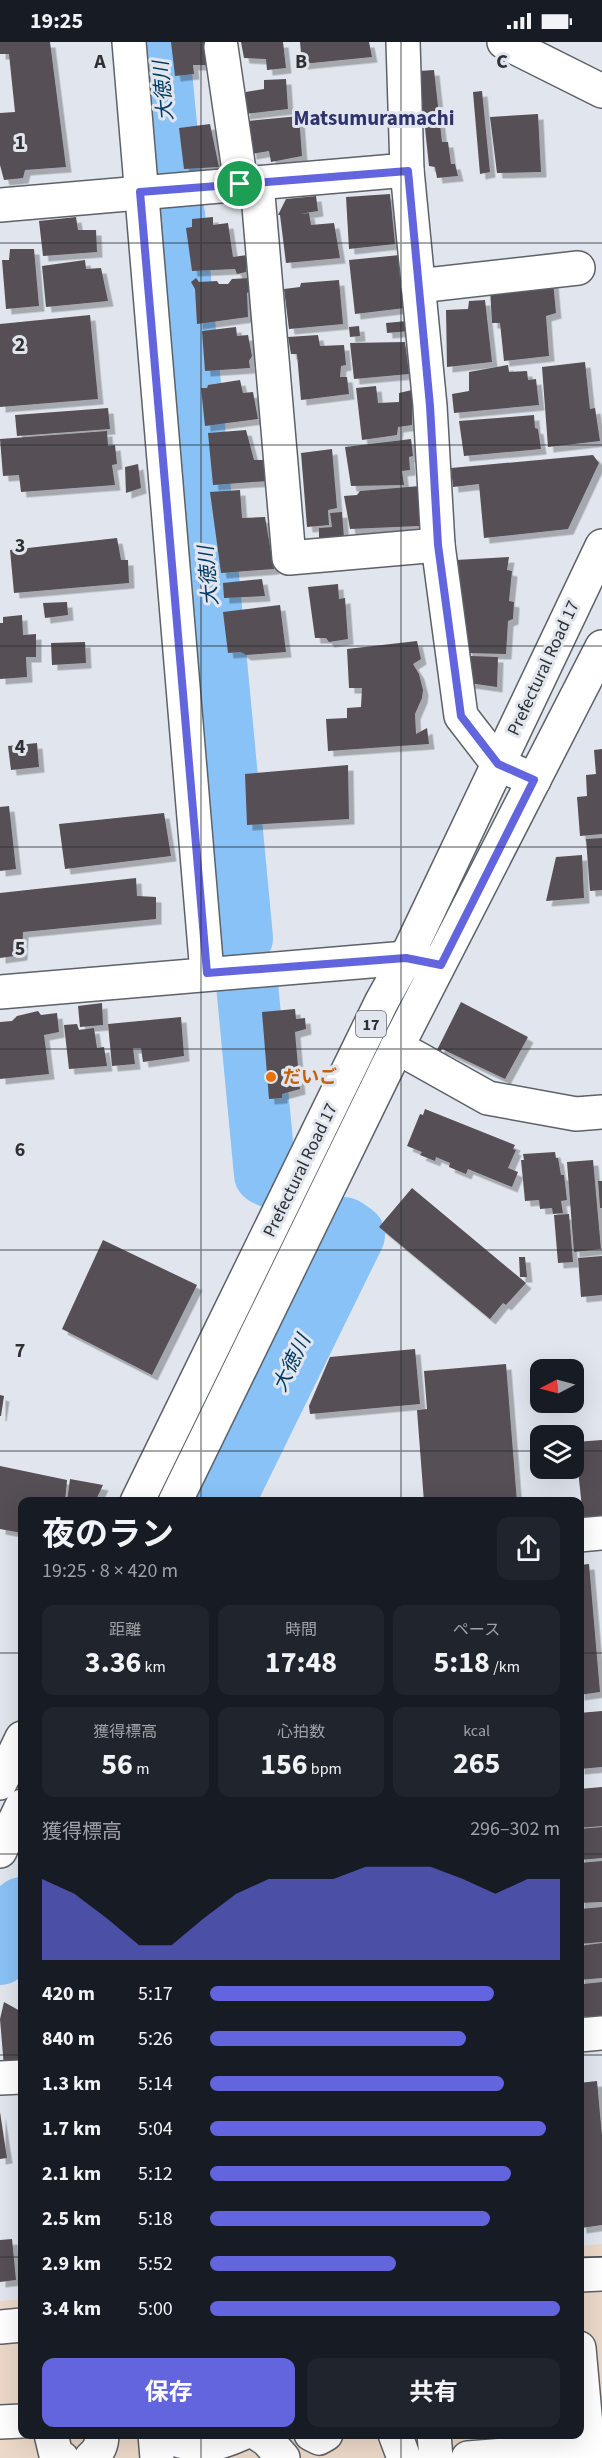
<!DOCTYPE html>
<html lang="ja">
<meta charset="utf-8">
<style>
:root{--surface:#171b24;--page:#20242c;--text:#f1f3f6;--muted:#9ea1a6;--accent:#6265de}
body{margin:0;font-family:"Source Sans 3","Noto Sans JP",sans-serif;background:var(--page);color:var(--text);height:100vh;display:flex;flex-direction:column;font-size:22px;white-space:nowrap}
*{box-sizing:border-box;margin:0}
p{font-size:20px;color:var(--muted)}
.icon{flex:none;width:33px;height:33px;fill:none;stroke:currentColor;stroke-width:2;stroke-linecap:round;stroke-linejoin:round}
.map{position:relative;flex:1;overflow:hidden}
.side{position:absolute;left:18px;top:1455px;width:566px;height:942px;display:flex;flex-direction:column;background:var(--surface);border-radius:12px;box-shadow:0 6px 24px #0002}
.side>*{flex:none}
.needle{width:39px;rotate:264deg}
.fabs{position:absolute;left:530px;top:1317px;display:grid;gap:12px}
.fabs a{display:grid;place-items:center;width:54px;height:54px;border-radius:12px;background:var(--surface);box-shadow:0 6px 24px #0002;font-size:30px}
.pin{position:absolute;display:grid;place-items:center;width:51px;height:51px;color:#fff;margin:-26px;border:3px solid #fff;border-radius:50%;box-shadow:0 2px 6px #0007}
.round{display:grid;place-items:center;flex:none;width:63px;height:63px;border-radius:12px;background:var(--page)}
.head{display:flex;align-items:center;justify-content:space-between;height:102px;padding:0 24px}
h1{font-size:33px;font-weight:700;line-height:45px}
.stats{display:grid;grid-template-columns:repeat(3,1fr);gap:9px;height:102px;padding:6px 24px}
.stats div{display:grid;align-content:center;border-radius:12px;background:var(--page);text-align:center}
.stats b{font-size:30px;font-weight:700}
.stats small{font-size:16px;font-weight:400}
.stats p{font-size:16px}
.chart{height:168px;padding:12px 24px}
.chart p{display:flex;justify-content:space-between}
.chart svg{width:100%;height:108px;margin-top:6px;fill:var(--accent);opacity:.7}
.button{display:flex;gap:12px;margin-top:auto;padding:12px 24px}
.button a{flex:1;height:69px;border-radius:12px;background:var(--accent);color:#fff;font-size:24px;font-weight:700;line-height:69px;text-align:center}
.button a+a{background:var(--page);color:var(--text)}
ul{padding:0 24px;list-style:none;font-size:20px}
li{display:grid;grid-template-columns:96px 72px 1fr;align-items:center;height:45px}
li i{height:15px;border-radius:8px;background:var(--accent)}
.status{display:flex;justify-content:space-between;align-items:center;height:42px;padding:0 30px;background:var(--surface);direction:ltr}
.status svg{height:16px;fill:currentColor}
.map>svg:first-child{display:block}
</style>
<div class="status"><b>19:25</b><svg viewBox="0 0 49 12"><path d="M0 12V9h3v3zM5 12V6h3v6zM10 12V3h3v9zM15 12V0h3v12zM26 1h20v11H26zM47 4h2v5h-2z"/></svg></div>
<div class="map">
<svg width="602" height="2416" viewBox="0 0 602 2416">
<defs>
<filter id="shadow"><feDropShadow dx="5.5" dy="5.5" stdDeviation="0" flood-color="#0004"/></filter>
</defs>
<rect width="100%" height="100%" fill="#e1e6ee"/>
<path fill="#ebd8c8" d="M602 2202V2416H0V2259L22 2257V2392H579V2204Z"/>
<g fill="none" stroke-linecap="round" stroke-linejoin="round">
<g stroke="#89c2f6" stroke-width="62">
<path d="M158 0 171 134"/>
<path d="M174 172 242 896"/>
<path d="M247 942 265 1132 271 1135"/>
<path d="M223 1460 354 1193 344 1186"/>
<path d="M0 1912 22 1866"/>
</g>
</g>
<g fill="#564f54" filter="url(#shadow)">
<path d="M0 0H50L66 125 25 128 23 136 4 138 0 123V71L15 70 9 12H0Z"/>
<path d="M171 0H205L206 23H193L194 32 175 34Z"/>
<path d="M241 0H283L286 26 267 28 266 17 244 16Z"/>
<path d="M300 0H369L372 15 302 22Z"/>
<path d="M434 28 442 100H448L451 122H455L458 134 437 136 435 125 429 124 419 29Z"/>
<path d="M286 37 288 67 244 72 246 50 264 47V38Z"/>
<path d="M482 49 490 130 480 132 473 50Z"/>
<path d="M538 72 541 130 497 131 490 75Z"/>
<path d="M299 74 302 114 271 120 269 109 251 112 247 79Z"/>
<path d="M210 82 219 125 184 127 179 86Z"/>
<path d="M390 152 395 202 349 207 346 155Z"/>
<path d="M316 154 318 169 299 172 309 171 311 183 334 181 340 216 286 221 280 173H278L286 157Z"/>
<path d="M76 175 78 188H96L97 210 43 214 39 179Z"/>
<path d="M213 175V183L228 181 233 215 247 213 246 230 237 232 235 227 192 229 186 186 192 185V177Z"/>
<path d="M10 207H34L39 264 6 267 2 218H9Z"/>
<path d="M400 213 405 266 355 272 349 218Z"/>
<path d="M85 218 86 227 101 226 108 259 46 265 42 224Z"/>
<path d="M196 236 199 240 217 239 219 242H228L232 237 249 236 251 248 247 251 248 275 197 282 195 247 191 240Z"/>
<path d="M339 238 343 282 289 287 284 247 300 245 301 241Z"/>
<path d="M553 239 556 271 546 274 549 314 504 319 500 281H492L490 247Z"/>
<path d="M485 258 492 320 447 325 446 268 468 267 469 259Z"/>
<path d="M90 273 98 357 0 365V282Z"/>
<path d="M407 279 409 289 387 291 386 281Z"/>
<path d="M359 284 360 294 350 295 349 285Z"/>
<path d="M236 285 237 294 248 293 252 314 249 319 250 326 205 329 202 289Z"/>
<path d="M318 293 320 304 344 303 346 323 341 324 340 335H347L349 352 301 358 297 312H291L288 295Z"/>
<path d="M405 300 409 332 354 337 350 301Z"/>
<path d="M585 320 590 367 595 366 600 399 548 405 542 325Z"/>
<path d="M508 323 509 330 527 329 528 338 536 337 539 363 454 371 452 352 469 349V330Z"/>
<path d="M240 338 243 351 253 350 258 377 205 384 201 346H207L208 343Z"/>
<path d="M376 344 378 361 399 360V351L412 348V383L398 385 397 393 362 398 356 346Z"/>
<path d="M108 366 110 387 17 394 15 373Z"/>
<path d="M534 373 535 386 538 387 541 407 464 414 459 379Z"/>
<path d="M246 388 254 418H263L268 439 213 443 208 391Z"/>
<path d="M107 389 108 404 115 403 117 422 112 423 115 443 21 450 19 433 3 434 0 397Z"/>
<path d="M411 397 413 414 409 415 410 428 402 429 404 443 351 444 345 405Z"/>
<path d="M332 407 337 466 328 468 329 483 307 485 301 411Z"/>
<path d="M593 413 599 421 568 487 484 496 479 442 453 445 451 426Z"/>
<path d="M138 422 141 446 126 451 125 425Z"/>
<path d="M420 444 424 478 419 484 350 487 344 454 357 453 360 449Z"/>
<path d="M240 448 242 476 265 475 274 527 221 531 210 450Z"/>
<path d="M342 470 344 496 319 498V486L332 485 330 471Z"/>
<path d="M117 496 121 518H128L129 541 14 551 10 508Z"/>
<path d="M509 515 507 528 512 529 509 559 514 560 513 577 508 579 506 612 467 611 456 518Z"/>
<path d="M262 537 265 554 224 556 223 541Z"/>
<path d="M338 542 339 557 345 556 348 597 329 600 326 596H315L308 545Z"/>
<path d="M67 560 68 573 45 576 43 561Z"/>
<path d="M280 563 286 610 246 613 241 610 228 611 223 570Z"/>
<path d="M22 573 23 593 36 592V615H26L27 635 0 637V581H3V575Z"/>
<path d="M417 599 421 617 413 622 419 632 423 648 422 656 415 672 416 692 427 686 429 702 328 709 326 677 347 676V666L361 665 362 646H349L347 607Z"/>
<path d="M85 600 86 621 52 623 51 601Z"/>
<path d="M470 614 498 615 497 645 469 641Z"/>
<path d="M37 701 39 725 11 728 8 704Z"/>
<path d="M602 707V792L580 794 577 755 587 754 586 733 596 732 594 708Z"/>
<path d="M348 723 349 777 247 783 245 732Z"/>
<path d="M9 764 16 827 0 829V765Z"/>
<path d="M164 771 171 814 65 827 59 782Z"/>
<path d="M602 796V848L590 849 586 797Z"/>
<path d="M582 813 584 856 546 859 556 815Z"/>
<path d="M136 836 137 854 156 855V877L23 890 22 913 0 916V851Z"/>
<path d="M461 960 528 995 505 1037 442 1007 441 1009 437 1008Z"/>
<path d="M102 961 103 983 80 985 78 964Z"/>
<path d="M295 967 296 977 305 976 306 987 295 990 300 1047 282 1052V1056L269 1057 262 970Z"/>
<path d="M38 969 41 973 57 971 59 990 44 993 49 1032 0 1037V980L12 979 17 974Z"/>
<path d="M181 975 184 1014 143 1020 141 1006H133L135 1022 112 1024 108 982Z"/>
<path d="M77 982 79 988 94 986 97 1006 104 1005 107 1024 69 1027 64 983Z"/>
<path d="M425 1067 515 1103 513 1107 516 1108 508 1126 518 1130 512 1145 468 1127 466 1132 449 1125 450 1121 436 1115 435 1119 420 1113 422 1110 407 1104 420 1072 423 1073Z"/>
<path d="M555 1110 556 1116H558L561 1133H564L567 1158 561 1159 563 1171 553 1172 552 1166 540 1167 539 1158 525 1159 521 1118H524L523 1112Z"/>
<path d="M593 1118 601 1207 574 1210 567 1120Z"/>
<path d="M598 1139H602V1166H600Z"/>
<path d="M412 1146 526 1241 506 1263 503 1261 490 1277 379 1185Z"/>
<path d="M569 1172 573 1220 558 1221 554 1173Z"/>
<path d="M103 1198 197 1243 152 1333 62 1287Z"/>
<path d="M602 1214V1253L581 1255 578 1216Z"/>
<path d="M519 1215H525L527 1235H520Z"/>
<path d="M415 1307 420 1362 310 1372 309 1364 330 1315Z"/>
<path d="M506 1322 517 1460H424L417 1368 427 1367 424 1329Z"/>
<path d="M0 1353 4 1354 1 1374H0Z"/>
<path d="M602 1398V1474L583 1475 575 1400Z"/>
<path d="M0 1424 67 1438 65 1460H22V1491L0 1487Z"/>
<path d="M70 1437 103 1443 95 1460H67Z"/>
<path d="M589 1522 600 1650 579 1653V1523Z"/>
<path d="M602 1669V1725L579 1727V1671Z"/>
<path d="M602 1745V1784L579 1786V1747Z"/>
<path d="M602 1785V1816L579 1818V1787Z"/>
<path d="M602 1819V1860L579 1861V1821Z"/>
<path d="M602 1865V1900L579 1902V1867Z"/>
<path d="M602 1901V1936L579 1938V1904Z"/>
<path d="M602 1940V1976L579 1974V1952H584L583 1942Z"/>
<path d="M4 1960 22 1970V2024L4 2025 0 1977Z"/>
<path d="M597 2039 602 2094V2183L581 2186 579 2162V2041Z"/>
<path d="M0 2070 7 2116 0 2117Z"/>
<path d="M12 2197 16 2238 0 2240V2198Z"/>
<path d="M19 2234H22V2245H20Z"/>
</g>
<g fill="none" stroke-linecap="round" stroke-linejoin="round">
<g stroke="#5d6168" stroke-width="36">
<g id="minor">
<path d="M129 0 207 931"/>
<path d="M504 0 602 49"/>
<path d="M221 5 241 142"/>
<path d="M407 128 430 364 438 503 461 674 498 722 534 738"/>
<path d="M257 141 289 516 438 503"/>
<path d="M0 163 407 128 403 0"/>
<path d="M418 244 578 226"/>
<path d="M0 950 406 916 430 921"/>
<path d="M397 1005 488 1056 576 1072 602 1070"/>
<path d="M579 1493 602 1491"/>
<path d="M579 1993 602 1991"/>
<path d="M0 2036 22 2035"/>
<path d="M579 2233 602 2232"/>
<path d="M0 2285 22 2283"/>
<path d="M579 2306 588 2406"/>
<path d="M0 2380 22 2379"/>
<path d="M51 2392 56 2413 62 2416"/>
<path d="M155 2392 157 2416"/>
<path d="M175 2392 177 2398C203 2406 216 2403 241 2392"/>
<path d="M258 2392 267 2398 283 2416"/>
<path d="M311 2392 319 2396 326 2392"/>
<path d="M395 2392 404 2416"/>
<path d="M434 2392 436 2416"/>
<path d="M91 2416C99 2409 102 2403 102 2392"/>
<path d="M468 2416 602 2405"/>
</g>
</g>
<g stroke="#5d6168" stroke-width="36">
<g id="major">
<path d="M137 1460 382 959 406 916 602 504"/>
<path d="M175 1460 397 1005 602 605"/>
<path d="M0 1741 22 1696"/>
<path d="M0 1809 22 1764"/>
</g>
</g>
<use href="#minor" stroke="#fff" stroke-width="33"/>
<use href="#major" stroke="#fff" stroke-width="33"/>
</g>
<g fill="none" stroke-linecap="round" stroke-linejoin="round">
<g stroke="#fff" stroke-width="12">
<path id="route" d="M408 129 430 364 438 503 461 674 498 722 534 738 441 923 406 916 207 931 140 150Z"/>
</g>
<use href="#route" stroke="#6265de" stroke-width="8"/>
</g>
<path fill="none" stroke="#2e3033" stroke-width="1.5" stroke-opacity="0.55" d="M201 0V1460M401 0V1460M0 201H602M0 403H602M0 604H602M0 805H602M0 1007H602M0 1208H602M0 1409H540M573 1409H602M0 1611H22M579 1611H602M0 1812H22M579 1812H602M0 2013H22M579 2013H602M0 2215H22M579 2215H602M201 2392V2416M401 2392V2416"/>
<circle fill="#e8710a" stroke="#e1e6ee" stroke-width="2" cx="271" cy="1035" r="6"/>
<g text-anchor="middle" stroke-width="6" stroke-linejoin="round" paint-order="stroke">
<rect fill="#e1e6ee" stroke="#64676b" stroke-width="1.5" x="356" y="969" width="30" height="26" rx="4.5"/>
<g font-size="16" font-weight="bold" fill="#2e3033">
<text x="371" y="988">17</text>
</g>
<g font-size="18" fill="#2e3033" stroke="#e1e6ee">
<text transform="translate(543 626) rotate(-65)" y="6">Prefectural Road 17</text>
<text transform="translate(300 1128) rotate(-64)" y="6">Prefectural Road 17</text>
</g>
<g font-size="18" font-weight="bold" fill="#c56008" stroke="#e1e6ee" text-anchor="start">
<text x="283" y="1041">だいご</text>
</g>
<g font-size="20" font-style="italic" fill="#003962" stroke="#e1e6ee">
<text transform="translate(163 49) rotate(-95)" y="7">大徳川</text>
<text transform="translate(208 534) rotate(-95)" y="7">大徳川</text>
<text transform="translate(291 1321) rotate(-64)" y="7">大徳川</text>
</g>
<g font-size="21" font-weight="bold" fill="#30326d" stroke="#e1e6ee">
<text x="374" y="83">Matsumuramachi</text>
</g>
</g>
<g font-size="20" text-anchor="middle" font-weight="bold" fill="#2e3033" stroke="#e1e6ee" stroke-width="6" stroke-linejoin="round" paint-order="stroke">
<text x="100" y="26">A</text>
<text x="301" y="26">B</text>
<text x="502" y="26">C</text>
<text x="20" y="107">1</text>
<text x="20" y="309">2</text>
<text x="20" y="510">3</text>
<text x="20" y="711">4</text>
<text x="20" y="913">5</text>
<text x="20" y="1114">6</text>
<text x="20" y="1315">7</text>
</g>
</svg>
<div class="fabs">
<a><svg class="needle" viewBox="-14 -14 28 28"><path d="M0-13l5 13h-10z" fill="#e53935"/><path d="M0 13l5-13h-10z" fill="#9ea1a6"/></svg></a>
<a><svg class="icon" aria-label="layers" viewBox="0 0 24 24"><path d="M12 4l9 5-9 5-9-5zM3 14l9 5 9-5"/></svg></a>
</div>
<div class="pin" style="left:240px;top:142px;background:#1e9e55"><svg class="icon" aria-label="arrive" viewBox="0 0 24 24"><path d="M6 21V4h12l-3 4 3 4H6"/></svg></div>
<section class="side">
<div class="head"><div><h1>夜のラン</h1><p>19:25 · 8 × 420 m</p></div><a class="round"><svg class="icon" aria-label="share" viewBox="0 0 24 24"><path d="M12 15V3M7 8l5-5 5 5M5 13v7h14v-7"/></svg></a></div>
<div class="stats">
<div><p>距離</p><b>3.36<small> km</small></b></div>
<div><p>時間</p><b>17:48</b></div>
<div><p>ペース</p><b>5:18<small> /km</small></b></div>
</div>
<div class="stats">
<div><p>獲得標高</p><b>56<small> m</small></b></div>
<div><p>心拍数</p><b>156<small> bpm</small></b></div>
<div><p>kcal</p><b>265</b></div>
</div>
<div class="chart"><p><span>獲得標高</span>296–302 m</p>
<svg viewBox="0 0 160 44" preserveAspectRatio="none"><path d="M0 44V11L10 17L20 27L30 38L40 38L50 27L60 17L70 11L80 11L90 11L100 6L110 6L120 6L130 11L140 17L150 11L160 11V44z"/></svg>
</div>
<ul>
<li><b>420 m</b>5:17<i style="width:81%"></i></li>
<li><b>840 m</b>5:26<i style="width:73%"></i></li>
<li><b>1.3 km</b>5:14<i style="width:84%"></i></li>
<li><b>1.7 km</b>5:04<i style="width:96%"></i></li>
<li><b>2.1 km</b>5:12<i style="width:86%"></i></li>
<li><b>2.5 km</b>5:18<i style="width:80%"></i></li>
<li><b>2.9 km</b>5:52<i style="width:53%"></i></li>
<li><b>3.4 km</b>5:00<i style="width:100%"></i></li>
</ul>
<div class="button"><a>保存</a><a>共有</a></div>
</section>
</div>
